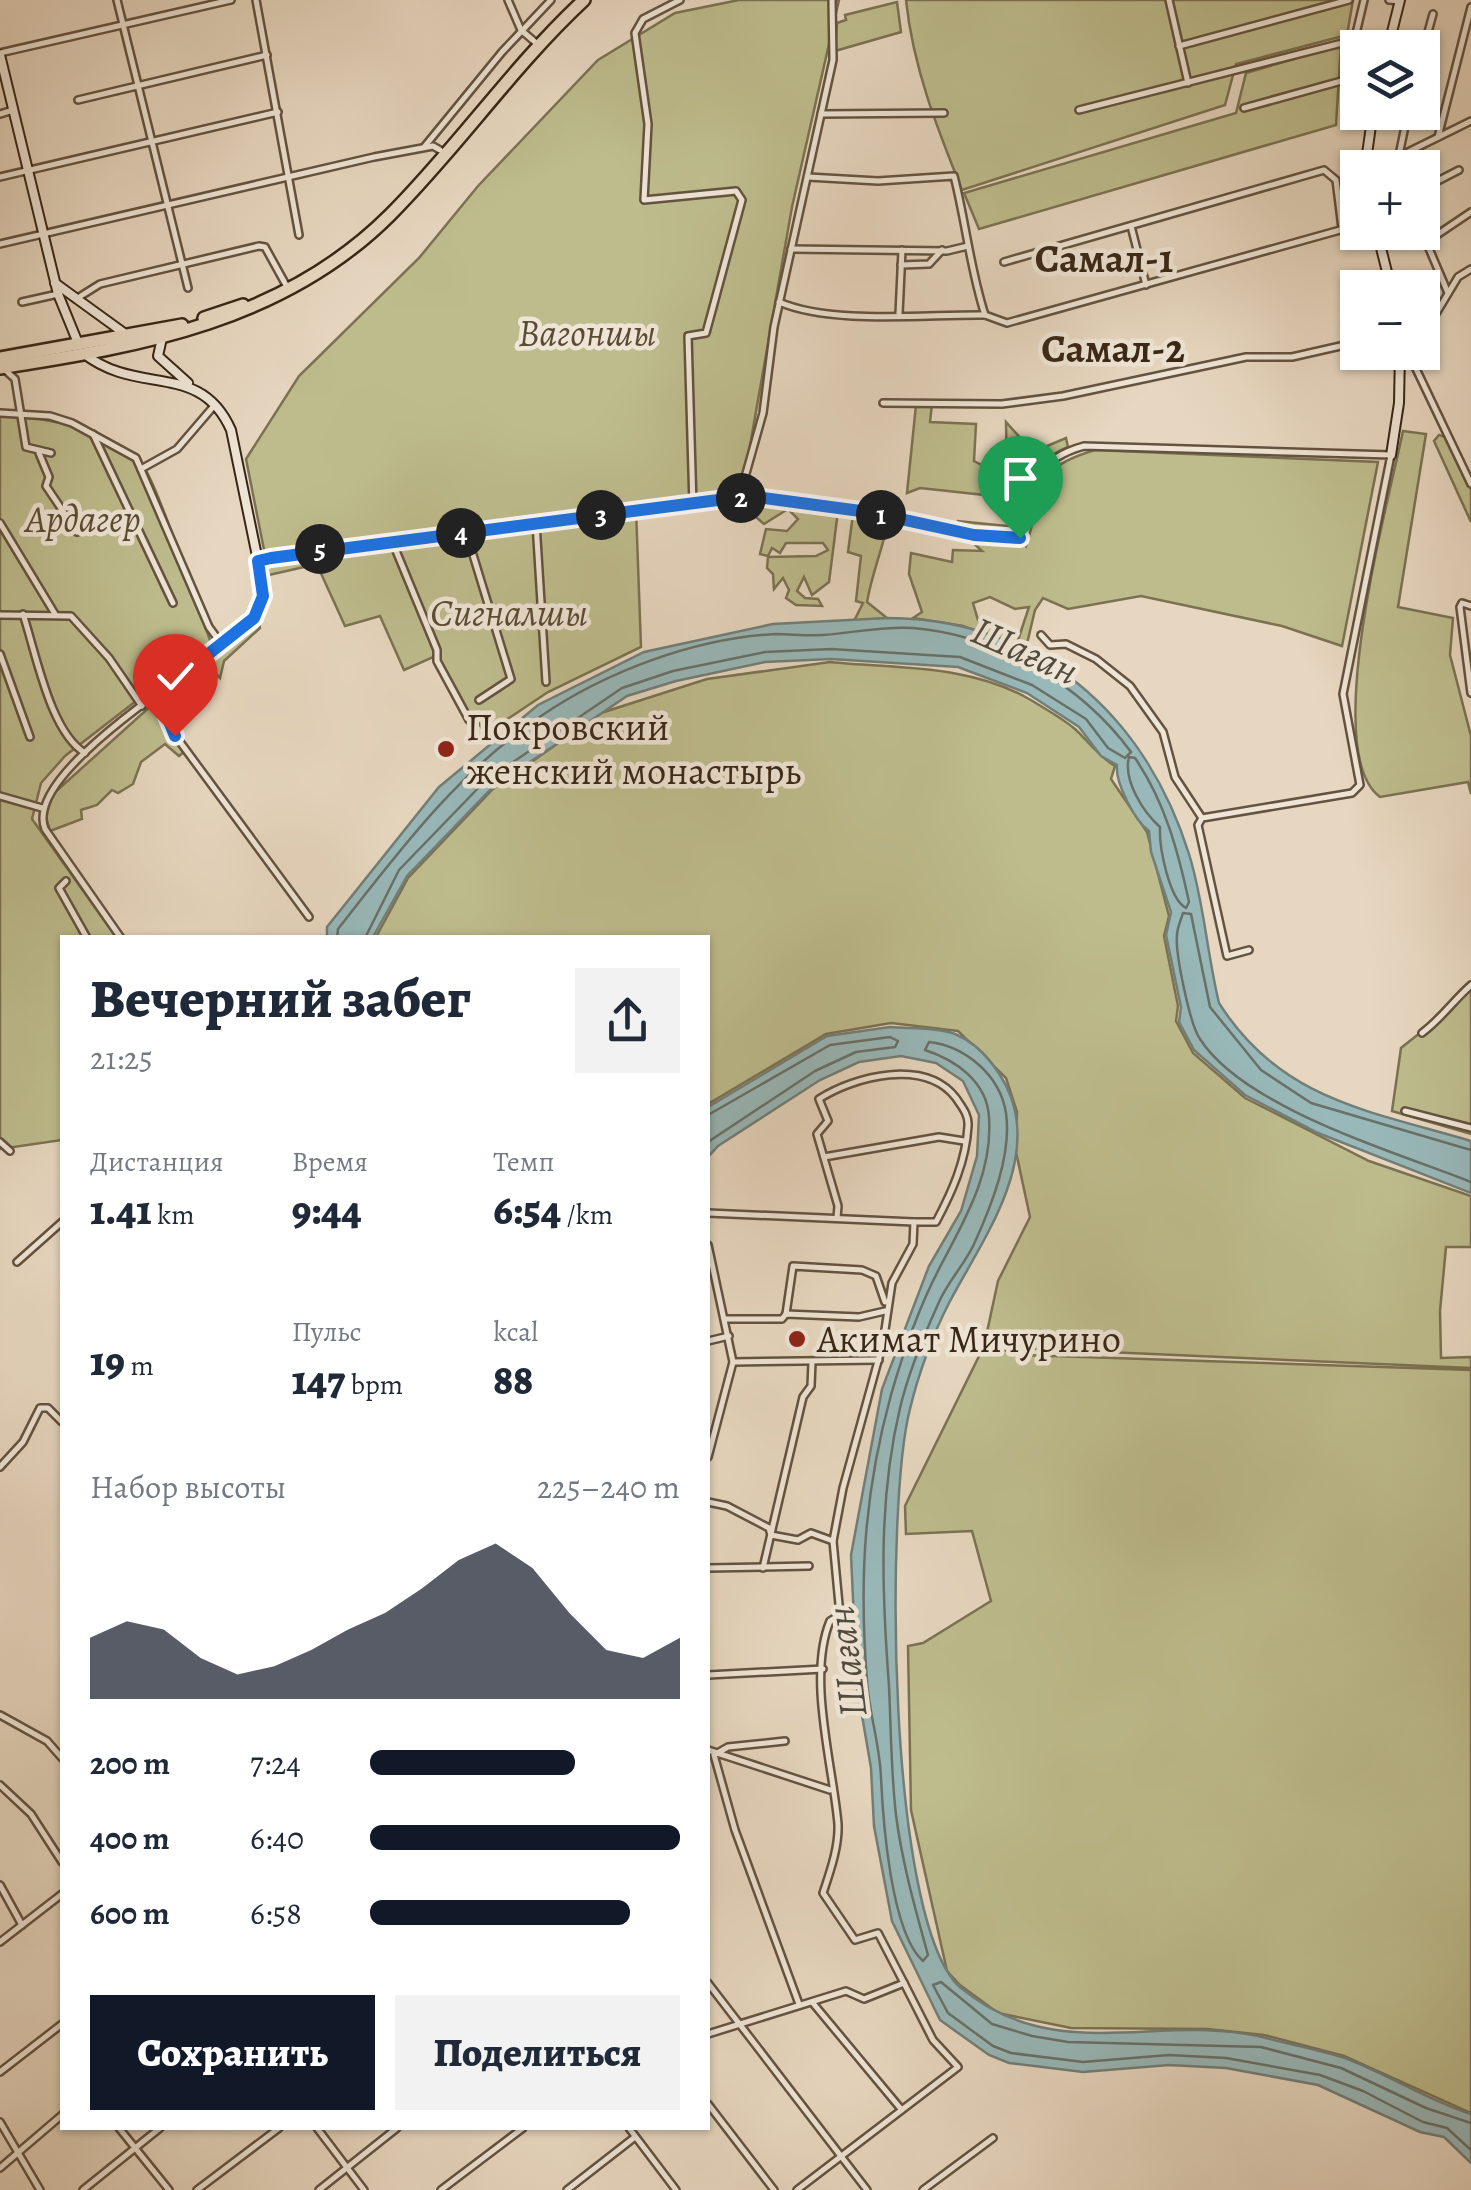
<!DOCTYPE html>
<html lang="ru">
<meta charset="utf-8">
<style>
:root{--surface:#fff;--page:#f2f2f3;--text:#1f2937;--muted:#747a83;--accent:#111827}
body{margin:0;font-family:Alegreya,serif;background:var(--page);color:var(--text);height:100vh;display:flex;flex-direction:column;font-size:38px;white-space:nowrap}
*{box-sizing:border-box;margin:0}
p{font-size:32px;color:var(--muted)}
.icon{flex:none;width:55px;height:55px;fill:none;stroke:currentColor;stroke-width:2;stroke-linecap:round;stroke-linejoin:round}
.map{position:relative;flex:1;overflow:hidden}
.panel{position:absolute;left:60px;top:935px;width:650px;height:1195px;display:flex;flex-direction:column;background:var(--surface);border-radius:0px;box-shadow:0 2px 8px #0004}
.panel>*{flex:none}
.fabs{position:absolute;left:1340px;top:30px;display:grid;gap:20px}
.fabs a{display:grid;place-items:center;width:100px;height:100px;border-radius:0px;background:var(--surface);box-shadow:0 2px 8px #0004;font-size:50px}
.pin{position:absolute;display:grid;place-items:center;width:85px;height:85px;color:#fff;margin:-102px -42px;border-radius:50% 50% 50% 0;rotate:-45deg;box-shadow:0 0 10px #0007}
.pin .icon{rotate:45deg}
.km{position:absolute;width:50px;height:50px;margin:-25px;border-radius:50%;background:#222;color:#fff;font-size:28px;line-height:50px;text-align:center}
.round{display:grid;place-items:center;flex:none;width:105px;height:105px;border-radius:0px;background:var(--page)}
.head{display:flex;align-items:center;justify-content:space-between;height:170px;padding:0 30px}
h1{font-size:55px;font-weight:800;line-height:75px}
.figures{display:grid;grid-template-columns:repeat(3,1fr);gap:15px;height:170px;padding:10px 30px}
.figures div{display:grid;align-content:center}
.figures b{font-size:42px;font-weight:800}
.figures small{font-size:28px;font-weight:400}
.figures p{font-size:28px}
.chart{height:280px;padding:20px 30px}
.chart p{display:flex;justify-content:space-between}
.chart svg{width:100%;height:180px;margin-top:10px;fill:var(--accent);opacity:.7}
.primary-button{display:flex;gap:20px;margin-top:auto;padding:20px 30px}
.primary-button a{flex:1;height:115px;border-radius:0px;background:var(--accent);color:#fff;font-size:40px;font-weight:800;line-height:115px;text-align:center}
.primary-button a+a{background:var(--page);color:var(--text)}
ul{padding:0 30px;list-style:none;font-size:32px}
li{display:grid;grid-template-columns:160px 120px 1fr;align-items:center;height:75px}
li i{height:25px;border-radius:12px;background:var(--accent)}
.map>svg:first-child{display:block}
</style>
<div class="map">
<svg width="1471" height="2190" viewBox="0 0 1471 2190">
<rect width="100%" height="100%" fill="#e7d7c0"/>
<filter id="stains"><feTurbulence type="fractalNoise" baseFrequency=".002" numOctaves="4"/><feColorMatrix values="0 0 0 0 .2 0 0 0 0 .09 0 0 0 0 .02 0 0 0 .5 -.17"/></filter>
<radialGradient id="worn" r=".72"><stop offset=".6" stop-color="#630" stop-opacity="0"/><stop offset="1" stop-color="#630" stop-opacity=".3"/></radialGradient>
<g fill="#bebc8d" stroke="#7b7252" stroke-width="2.5">
<path d="M739 0H839L792 207 742 491 720 499 636 509 641 647 548 692 485 734 477 720H466L433 657 404 670 380 616 345 626 319 569 304 567 269 575 246 459 299 376 419 258 478 186 598 60 675 13Z"/>
<path d="M906 0H1353L1347 35 1236 64 1225 105 962 190C937 128 913 67 906 0Z"/>
<path d="M897 2 901 32 835 51 837 23 846 20 845 15Z"/>
<path d="M1341 45 1336 125 979 229 964 193 1236 113 1246 73Z"/>
<path d="M932 404 930 422 976 424 974 461 1007 478 1006 422 1033 452 1066 438 1068 447C1029 462 1024 496 1018 534L1026 546C1045 489 1028 470 1095 450L1378 462 1342 646 1282 626 1141 596 1068 609 1043 598 1035 610 1025 652 1016 646 1029 607 1015 609 990 597 973 603 978 620 1011 634 1009 644 963 626 913 618 922 612 909 574 911 553 952 562 953 550 982 551 957 528 958 521 1007 526 1014 531 1012 498 920 488 907 493 916 405Z"/>
<path d="M0 416C46 415 107 431 142 465 155 477 201 616 211 643L65 756 41 783 32 819 116 937 62 938V1140L0 1149Z"/>
<path d="M1403 431 1426 434 1398 607 1453 618 1450 655 1471 736V794L1468 782 1380 797C1319 752 1389 500 1403 431Z"/>
<path d="M1439 435 1446 437 1471 488V522L1434 441Z"/>
<path d="M762 498 838 511 829 582 812 595 804 577 797 591 805 598 818 599 822 606 796 605 786 598 789 590 783 578 774 589 773 574 767 568 768 557 816 556 828 550 823 543H786L780 553 772 548 768 556 760 554 766 529 787 531 798 519 788 509 764 524 744 507 724 503Z"/>
<path d="M853 514 888 522C882 551 872 573 867 602L887 618 854 621 863 603 856 601 861 556 848 552Z"/>
<path d="M259 622 260 628 224 661 220 678 212 670 189 693 186 712 170 732 185 751 179 756 165 744 141 762 133 784 118 793 112 790 97 805 81 810 82 819 50 831 46 817 52 795 153 704 164 707 162 696Z"/>
<path d="M830 662C898 669 968 664 1029 699 1044 708 1062 718 1075 729 1089 742 1098 756 1115 766L1111 779 1147 832 1169 916 1164 936 1178 1006 1176 1021 1193 1053 1245 1098 1369 1161 1471 1196V1247H1446L1440 1311 1441 1358 1471 1357V1368L991 1347 1022 1355 1471 1370V2113L1344 2056 1264 2035 1207 2029 1071 2028 998 2013 960 1985 947 1971 911 1810 908 1646 923 1643 991 1601 972 1531 906 1534 905 1506 984 1346 998 1281 1030 1217 1016 1152 1017 1112 1006 1078 958 1031 891 1023 826 1034 708 1104V938L376 937 408 878 493 789 601 713 707 679Z"/>
<path d="M1471 982V1134L1392 1111 1401 1048 1445 1013Z"/>
</g>
<g fill="#98b8b9" stroke="#727e78" stroke-width="2.5">
<path d="M887 618C1037 618 1145 714 1189 854 1204 902 1207 954 1219 1003 1280 1100 1370 1111 1471 1141V1193L1318 1133 1245 1095 1194 1050 1179 1022 1181 1007 1166 935 1171 912 1151 852 1149 831C1135 821 1115 783 1117 765L1101 756 1079 727 1027 693 958 667 831 659 765 662 676 681 627 696 492 788 407 876 373 937H327V927L439 787 538 705 644 652 773 624Z"/>
<path d="M890 1027C909 1029 936 1027 955 1034 983 1045 1007 1079 1014 1107 1032 1175 978 1247 949 1303 933 1334 918 1375 910 1409 885 1505 887 1926 961 1988 1058 2068 1162 2011 1266 2038 1292 2045 1320 2050 1345 2058 1388 2074 1427 2100 1471 2114V2163L1444 2137 1420 2132 1318 2085 1226 2068 1169 2065 1083 2072 1009 2063 989 2055 940 2020 892 1921 874 1826 871 1768 857 1686 851 1555 882 1389 929 1266 961 1211 977 1156 979 1115 963 1081 936 1063 901 1056 859 1062 820 1080 718 1146 708 1157V1107L827 1036Z"/>
</g>
<g fill="none" stroke-linecap="round" stroke-linejoin="round">
<g stroke="#687068" stroke-width="2.5">
<path d="M1129 757 1135 758C1165 802 1178 851 1189 902L1186 908C1169 899 1159 847 1160 827 1143 812 1123 780 1129 757Z"/>
<path d="M337 938 338 929C400 850 458 772 541 716 607 671 696 638 776 634 791 634 807 636 822 635 852 633 882 626 913 628 997 635 1081 684 1131 752L1125 758 1108 748 1086 719 1032 685 960 657 831 649 765 652 673 671 622 688 485 781 399 870 365 938"/>
<path d="M929 1042C965 1046 1000 1075 1006 1113 1012 1155 991 1207 974 1244 965 1264 948 1281 939 1302 924 1335 908 1374 900 1408 878 1500 882 1594 889 1686 891 1729 891 1772 896 1815 902 1862 915 1908 928 1955L923 1961C891 1933 883 1821 881 1778 880 1745 869 1713 867 1681 859 1579 864 1493 891 1395 903 1353 920 1305 940 1267 965 1219 993 1173 989 1117 987 1082 956 1060 925 1050Z"/>
<path d="M708 1115 830 1045 890 1037 898 1041 895 1047 856 1052 815 1071 708 1142"/>
<path d="M1471 1150 1311 1103 1261 1070 1210 1007 1191 914 1183 913C1181 920 1177 928 1177 935 1175 953 1190 1025 1200 1039 1244 1108 1396 1152 1471 1182"/>
<path d="M1471 2123 1426 2108 1341 2068 1261 2047 1068 2042 1032 2036 992 2024 941 1982 933 1985 948 2013 993 2046 1011 2053 1083 2062 1169 2055 1226 2058 1320 2075 1363 2091 1423 2122 1447 2128 1471 2150"/>
</g>
<g stroke="#645340" stroke-width="10">
<g id="street">
<path d="M117 0 188 288"/>
<path d="M256 0 299 235"/>
<path d="M508 0 521 30 535 42"/>
<path d="M680 0 643 19 635 33 648 124 644 200 736 191 742 200 706 333 688 336 693 506"/>
<path d="M1169 0 1188 83"/>
<path d="M1389 0 1399 1"/>
<path d="M1179 46 1349 0"/>
<path d="M0 53 231 0"/>
<path d="M1422 54 1433 14"/>
<path d="M78 100 267 55"/>
<path d="M1244 108 1345 80 1364 0"/>
<path d="M1079 110 1354 40"/>
<path d="M0 114 13 110"/>
<path d="M821 114 944 113"/>
<path d="M1438 137 1471 7"/>
<path d="M425 146 502 52 551 0"/>
<path d="M1399 155 1408 112"/>
<path d="M1396 168 1402 155 1471 121"/>
<path d="M0 177 278 112"/>
<path d="M808 177 878 181 954 176C966 223 970 269 985 315"/>
<path d="M1422 189 1459 170"/>
<path d="M1131 226 1146 285"/>
<path d="M1422 232 1448 293"/>
<path d="M1428 241 1471 212"/>
<path d="M0 244 374 157 433 146 440 150"/>
<path d="M791 249 947 251 968 246"/>
<path d="M1004 262 1324 170 1336 180 1342 228"/>
<path d="M901 265 929 264 942 250"/>
<path d="M76 299 100 284 259 246 265 247 286 285"/>
<path d="M22 302 58 294"/>
<path d="M779 302C832 325 927 314 985 315L1007 323 1358 225"/>
<path d="M899 314 902 250"/>
<path d="M1422 337 1458 277 1471 269"/>
<path d="M1408 352 1471 484"/>
<path d="M4 369 15 379 26 447 51 453"/>
<path d="M883 403 1002 404 1063 396 1246 357H1292L1358 342"/>
<path d="M0 413 50 416 72 423 136 458 209 627 223 646"/>
<path d="M93 434 173 603"/>
<path d="M39 453 49 477 46 486 77 532"/>
<path d="M141 469 177 449 213 407"/>
<path d="M749 496 745 477 763 413 774 327 833 60 832 0"/>
<path d="M0 523 55 614"/>
<path d="M536 523 546 682"/>
<path d="M466 532 511 679 479 700"/>
<path d="M392 541 437 650V661L469 720"/>
<path d="M1471 606 1462 603 1460 607 1471 693"/>
<path d="M23 614C36 653 50 732 85 753"/>
<path d="M0 615 71 616 109 658 142 706"/>
<path d="M1041 635 1050 645 1066 644 1096 659 1130 686 1163 732 1175 777 1202 818"/>
<path d="M0 654 30 737"/>
<path d="M158 694 172 731 309 917"/>
<path d="M0 796 42 808"/>
<path d="M66 881 59 888 87 938"/>
<path d="M121 938 45 829C21 770 212 662 251 622L263 596 258 561 321 549 749 496 1020 539C1031 491 1030 461 1084 446L1391 455 1343 694 1360 785 1352 793 1202 818 1198 825 1227 956 1249 950"/>
<path d="M1422 1033C1442 1018 1452 1002 1471 985"/>
<path d="M1405 1111 1471 1128"/>
<path d="M0 1142 10 1151"/>
<path d="M824 1157 939 1137 964 1141"/>
<path d="M708 1213 914 1222"/>
<path d="M708 1245 733 1362 708 1457"/>
<path d="M17 1262 62 1222"/>
<path d="M786 1314 793 1266 862 1270 876 1276 885 1302"/>
<path d="M726 1319H782L786 1314 859 1317 885 1311"/>
<path d="M708 1341 729 1336"/>
<path d="M733 1362 879 1360"/>
<path d="M0 1467 23 1442 40 1408H48L62 1422"/>
<path d="M708 1502 727 1506 769 1528 771 1535 798 1540 811 1533 833 1541"/>
<path d="M708 1568 809 1566"/>
<path d="M763 1568 803 1397 811 1386 812 1362"/>
<path d="M708 1675 823 1669"/>
<path d="M0 1715 47 1741 62 1758"/>
<path d="M785 1741 728 1747 714 1755 735 1830 799 2004"/>
<path d="M708 1750 830 1790"/>
<path d="M0 1785 31 1814 62 1862"/>
<path d="M0 1885 22 1925"/>
<path d="M0 1942 62 1894"/>
<path d="M708 1983 867 2190"/>
<path d="M812 2002 901 2109"/>
<path d="M708 2034 846 1991 864 1999 904 1983 878 1933 855 1940 823 1893C830 1872 839 1847 838 1824 833 1766 807 1677 830 1621L840 1615 833 1541 843 1488 883 1343 892 1283 913 1244 914 1222H936C952 1192 966 1161 968 1126 969 1115 962 1107 956 1098 925 1058 855 1076 819 1099L828 1121 817 1134 838 1206 837 1218"/>
<path d="M0 2072 62 2024"/>
<path d="M708 2104 774 2190"/>
<path d="M0 2122 40 2190"/>
<path d="M119 2128 169 2190"/>
<path d="M317 2128 364 2190"/>
<path d="M629 2128 676 2190"/>
<path d="M0 2168 62 2115"/>
<path d="M83 2190 160 2128"/>
<path d="M197 2190 279 2128"/>
<path d="M319 2190 397 2128"/>
<path d="M441 2190 523 2128"/>
<path d="M567 2190 635 2137"/>
<path d="M797 2190 958 2067 933 2040 904 1983"/>
<path d="M923 2190 993 2138"/>
</g>
</g>
<g stroke="#382716" stroke-width="12">
<g id="secondary">
<path d="M1388 48 1400 0"/>
<path d="M0 55 58 294 78 343"/>
<path d="M1365 168 1373 112"/>
<path d="M1377 232 1391 288"/>
<path d="M55 283 124 333"/>
<path d="M162 338 158 356 188 383"/>
<path d="M83 353C138 397 200 360 231 430L258 561"/>
<path d="M1391 455 1399 403 1400 352"/>
</g>
</g>
<g stroke="#382716" stroke-width="16">
<g id="highway">
<path d="M204 318 243 305"/>
<path d="M0 358 182 325"/>
<path d="M0 368C142 346 284 321 390 215 458 147 513 66 584 0"/>
</g>
</g>
<use href="#street" stroke="#efe5d6" stroke-width="5"/>
<use href="#secondary" stroke="#efe5d6" stroke-width="8"/>
<use href="#highway" stroke="#e7d7c0" stroke-width="11"/>
</g>
<g fill="none" stroke-linecap="round" stroke-linejoin="round">
<g stroke="#fff" stroke-width="20">
<path id="route" d="M175 736 158 694 254 618 263 596 258 561 271 558 749 496 868 512 974 535 1020 538"/>
</g>
<use href="#route" stroke="#1a73e8" stroke-width="12"/>
</g>
<g fill="#8f2418" stroke="#efe5d6" stroke-width="4">
<circle cx="446" cy="749" r="10"/>
<circle cx="797" cy="1339" r="10"/>
</g>
<g text-anchor="middle" stroke-width="9" stroke-linejoin="round" paint-order="stroke">
<g font-size="38" font-style="italic" fill="#5a4c34" stroke="#efe5d6">
<text x="587" y="346">Вагоншы</text>
<text x="83" y="532">Ардагер</text>
<text x="509" y="626">Сигналшы</text>
</g>
<g font-size="38" fill="#382716" stroke="#efe5d6" text-anchor="start">
<text x="466" y="740">Покровский<tspan x="466" dy="44">женский монастырь</tspan></text>
<text x="817" y="1352">Акимат Мичурино</text>
</g>
<g font-size="40" font-weight="bold" fill="#382716" stroke="#efe5d6">
<text x="1104" y="272">Самал-1</text>
<text x="1113" y="362">Самал-2</text>
</g>
<g font-size="40" font-style="italic" fill="#504b3f" stroke="#efe5d6">
<text transform="translate(1025 650) rotate(24)" y="14">Шаған</text>
<text transform="translate(846 1662) rotate(-97)" y="14">Шаған</text>
</g>
</g>
<rect width="100%" height="100%" filter="url(#stains)"/>
<rect width="100%" height="100%" fill="url(#worn)"/>
</svg>
<div class="fabs">
<a><svg class="icon" aria-label="layers" viewBox="0 0 24 24"><path d="M12 4l9 5-9 5-9-5zM3 14l9 5 9-5"/></svg></a>
<a>+</a>
<a>−</a>
</div>
<div class="pin" style="left:1020px;top:538px;background:#1e9e55"><svg class="icon" aria-label="arrive" viewBox="0 0 24 24"><path d="M6 21V4h12l-3 4 3 4H6"/></svg></div>
<div class="pin" style="left:175px;top:736px;background:#d93025"><svg class="icon" aria-label="check" viewBox="0 0 24 24"><path d="M5 12l5 5 9-10"/></svg></div>
<b class="km" style="left:881px;top:515px">1</b>
<b class="km" style="left:741px;top:498px">2</b>
<b class="km" style="left:601px;top:515px">3</b>
<b class="km" style="left:461px;top:533px">4</b>
<b class="km" style="left:320px;top:549px">5</b>
<section class="panel">
<div class="head"><div><h1>Вечерний забег</h1><p>21:25</p></div><a class="round"><svg class="icon" aria-label="share" viewBox="0 0 24 24"><path d="M12 15V3M7 8l5-5 5 5M5 13v7h14v-7"/></svg></a></div>
<div class="figures">
<div><p>Дистанция</p><b>1.41<small> km</small></b></div>
<div><p>Время</p><b>9:44</b></div>
<div><p>Темп</p><b>6:54<small> /km</small></b></div>
</div>
<div class="figures">
<div><b>19<small> m</small></b></div>
<div><p>Пульс</p><b>147<small> bpm</small></b></div>
<div><p>kcal</p><b>88</b></div>
</div>
<div class="chart"><p><span>Набор высоты</span>225–240 m</p>
<svg viewBox="0 0 160 44" preserveAspectRatio="none"><path d="M0 44V29L10 25L20 27L30 34L40 38L50 36L60 32L70 27L80 23L90 17L100 10L110 6L120 12L130 23L140 32L150 34L160 29V44z"/></svg>
</div>
<ul>
<li><b>200 m</b>7:24<i style="width:66%"></i></li>
<li><b>400 m</b>6:40<i style="width:100%"></i></li>
<li><b>600 m</b>6:58<i style="width:84%"></i></li>
</ul>
<div class="primary-button"><a>Сохранить</a><a>Поделиться</a></div>
</section>
</div>
